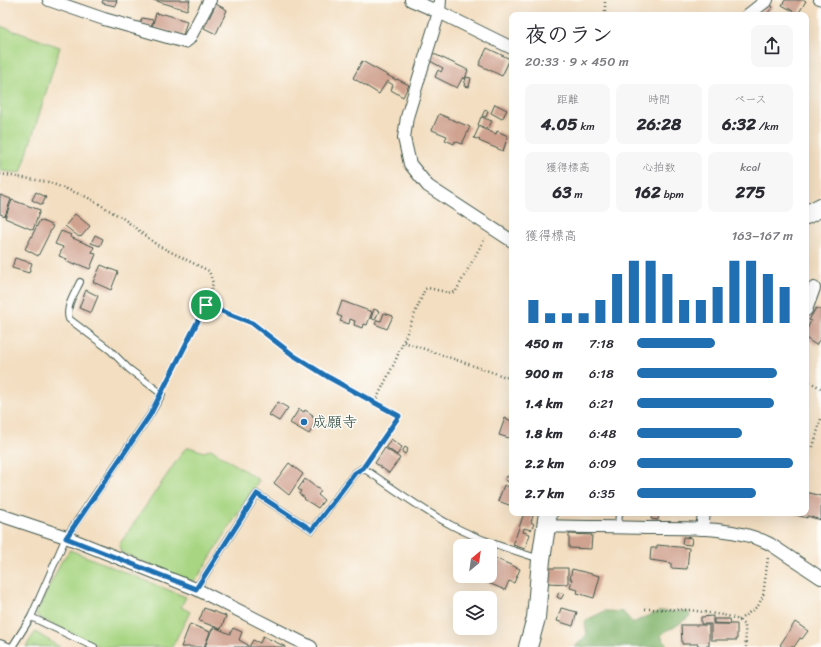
<!DOCTYPE html>
<html lang="ja">
<meta charset="utf-8">
<style>
:root{--surface:#fff;--page:#f7f7f7;--text:#2b2b33;--muted:#7c7c81;--accent:#1f6fb2}
body{margin:0;font-family:Sriracha,"Klee One",sans-serif;background:var(--page);color:var(--text);height:100vh;display:flex;flex-direction:column;font-size:15px;white-space:nowrap}
*{box-sizing:border-box;margin:0}
p{font-size:13px;color:var(--muted)}
.icon{flex:none;width:22px;height:22px;fill:none;stroke:currentColor;stroke-width:2;stroke-linecap:round;stroke-linejoin:round}
.map{position:relative;flex:1;overflow:hidden}
.panel{position:absolute;left:509px;top:12px;width:300px;height:504px;display:flex;flex-direction:column;background:var(--surface);border-radius:8px;box-shadow:0 4px 16px #0002}
.panel>*{flex:none}
.needle{width:26px;rotate:29deg}
.buttons{position:absolute;left:453px;top:539px;display:grid;gap:8px}
.buttons a{display:grid;place-items:center;width:44px;height:44px;border-radius:8px;background:var(--surface);box-shadow:0 4px 16px #0002;font-size:20px}
.pin{position:absolute;display:grid;place-items:center;width:34px;height:34px;color:#fff;margin:-17px;border:2px solid #fff;border-radius:50%;box-shadow:0 1px 4px #0007}
.round{display:grid;place-items:center;flex:none;width:42px;height:42px;border-radius:8px;background:var(--page)}
.summary{display:flex;align-items:center;justify-content:space-between;height:68px;padding:0 16px}
h1{font-size:22px;font-weight:800;line-height:30px}
.figures{display:grid;grid-template-columns:repeat(3,1fr);gap:6px;height:68px;padding:4px 16px}
.figures div{display:grid;align-content:center;border-radius:8px;background:var(--page);text-align:center}
.figures b{font-size:17px;font-weight:800}
.figures small{font-size:11px;font-weight:400}
.figures p{font-size:11px}
.chart{height:112px;padding:8px 16px}
.chart p{display:flex;justify-content:space-between}
.chart svg{width:100%;height:72px;margin-top:4px;stroke:var(--accent);stroke-width:6}
ul{padding:0 16px;list-style:none;font-size:13px}
li{display:grid;grid-template-columns:64px 48px 1fr;align-items:center;height:30px}
li i{height:10px;border-radius:5px;background:var(--accent)}
.map>svg:first-child{display:block}
</style>
<div class="map">
<svg width="821" height="647" viewBox="0 0 821 647">
<rect width="100%" height="100%" fill="#fdfcf7"/>
<filter id="ink" filterUnits="userSpaceOnUse"><feTurbulence type="fractalNoise" baseFrequency=".025" numOctaves="2"/><feDisplacementMap in="SourceGraphic" scale="8" xChannelSelector="R" yChannelSelector="G"/><feConvolveMatrix kernelMatrix="1 2 1 2 8 2 1 2 1" color-interpolation-filters="sRGB"/></filter>
<filter id="wash" filterUnits="userSpaceOnUse"><feTurbulence type="fractalNoise" baseFrequency=".012" numOctaves="4" result="noise"/><feDisplacementMap in="SourceGraphic" scale="16" xChannelSelector="R" yChannelSelector="G"/><feGaussianBlur stdDeviation="0.9" result="paint"/><feColorMatrix in="noise" values="0 0 0 0 0 0 0 0 0 0 0 0 0 0 0 0 0 1.4 0 .05"/><feComposite in="paint" operator="in"/></filter>
<g filter="url(#wash)">
<rect width="100%" height="100%" fill="#f3dec1"/>
<g fill="#a7d582" stroke="#63895b">
<path d="M0 26 60 47 21 173 0 171Z"/>
<path d="M189 447 204 452 211 449 259 480 198 577 191 583 121 552 119 545 184 450Z"/>
<path d="M70 550 186 597 181 607 190 612 172 647H101L38 617 36 614 61 562Z"/>
<path d="M35 632 60 647H26Z"/>
</g>
<path fill="#85b670" stroke="#527a52" d="M605 611 623 612 633 623 645 617 661 611 689 612 690 616 673 628 667 630 661 636 668 647H575L587 634 585 623 586 620Z"/>
<g id="blocks">
<g fill="#d0a290">
<path d="M103 0H117L115 6 102 3Z"/>
<path d="M153 0H190L187 10Z"/>
<path d="M785 0H804L806 1 798 14 782 5Z"/>
<path d="M768 2 773 7 766 15H763L760 13Z"/>
<path d="M216 4 227 10 216 34 204 28Z"/>
<path d="M156 13 163 15 164 14 187 21 183 35 152 27Z"/>
<path d="M142 18 153 20 151 27 140 24Z"/>
<path d="M487 48 510 59 502 76 479 65Z"/>
<path d="M432 53 468 70 465 79 463 77 457 88 435 77 438 70 441 72 443 68 430 61Z"/>
<path d="M362 61 396 80 397 79 409 85 403 97 391 90 393 85 387 81 379 94 353 78Z"/>
<path d="M466 77 471 78 469 87 464 86Z"/>
<path d="M495 104 507 110 502 119 491 113Z"/>
<path d="M485 110 488 111 486 117 482 116Z"/>
<path d="M439 114 470 127 462 144 455 141 454 144 445 140 447 136 432 130Z"/>
<path d="M481 117 492 121 488 129 478 125Z"/>
<path d="M479 127 496 134 497 131 508 136 503 151 479 141 480 140 474 138Z"/>
<path d="M36 192 46 197 42 205 32 200Z"/>
<path d="M0 195 11 199 5 216 0 214Z"/>
<path d="M12 200 40 210 33 230 5 218Z"/>
<path d="M75 214 90 226 81 237 80 236 79 237 65 226Z"/>
<path d="M40 220 53 226 38 256 25 249Z"/>
<path d="M61 231 71 235 70 237 94 247 92 253 96 254 90 269 75 263 74 265 66 261 67 259 59 256 63 247 55 244Z"/>
<path d="M95 235 103 239 100 246 91 243Z"/>
<path d="M15 258 32 263 29 273 12 268Z"/>
<path d="M101 265 118 272 111 290 93 282Z"/>
<path d="M86 290 98 296 91 313 79 308Z"/>
<path d="M342 301 372 312 367 325 363 324 362 328 354 325 355 321 350 319 349 324 340 321 342 317 337 315Z"/>
<path d="M816 308 821 310V337L816 345 807 339 806 331 811 321 809 320Z"/>
<path d="M374 309 379 311 375 320 371 318Z"/>
<path d="M384 313 393 316 387 329 375 324 377 320 381 321Z"/>
<path d="M278 402 288 408 279 421 269 415Z"/>
<path d="M299 409 304 412 305 410 313 415 312 417 317 420 309 434 290 423Z"/>
<path d="M505 418 512 421V436H510L509 438 499 435Z"/>
<path d="M391 439 402 447 397 455 386 447Z"/>
<path d="M405 447 408 449 405 454 402 452Z"/>
<path d="M385 448 400 458 389 473 375 463Z"/>
<path d="M289 463 303 474 289 495 274 483Z"/>
<path d="M507 476 511 478 509 482 505 480Z"/>
<path d="M305 479 321 491 318 495 324 500 318 508 304 499 305 498 299 494 301 491 298 489Z"/>
<path d="M504 485 512 488V506L498 501Z"/>
<path d="M806 492 821 496V520L807 516V518L790 513H806Z"/>
<path d="M524 513H534L531 522 534 524 531 530 524 528 523 532 530 534 525 549 513 545Z"/>
<path d="M652 513H659L658 520 651 519Z"/>
<path d="M569 534 592 535 591 549 569 548Z"/>
<path d="M683 537 692 538 691 545 682 544Z"/>
<path d="M657 545 689 548 687 569 671 568V563L650 560 651 548H657Z"/>
<path d="M490 556 520 569 514 583 509 581 505 590 479 579 481 576H490Z"/>
<path d="M548 568H568V584L548 583Z"/>
<path d="M572 569 600 576 594 598 577 593 578 590 570 588 572 579H570Z"/>
<path d="M559 592 564 594 561 599 557 597Z"/>
<path d="M204 608 226 616 221 629 199 621Z"/>
<path d="M561 608 577 612 573 626 557 621Z"/>
<path d="M713 616V624H737V640H711V624H701V617Z"/>
<path d="M714 619H730L731 624 714 623Z"/>
<path d="M795 622 808 631 802 639 800 638 794 647H783L780 645Z"/>
<path d="M190 624 210 632 204 647H181Z"/>
<path d="M681 625H709V646H698V644H682Z"/>
<path d="M214 627 230 634 233 628 242 632 239 640 248 645V647H205L212 629H213Z"/>
<path d="M263 636 286 647H249L253 640 260 643Z"/>
</g>
</g>
</g>
<g filter="url(#ink)">
<use href="#blocks" fill-opacity="0" stroke="#3f5549" stroke-width="1"/>
<g fill="none" stroke-linecap="round" stroke-linejoin="round">
<g stroke="#3f5549" stroke-width="8">
<g id="lane">
<path d="M817 0 821 2"/>
<path d="M618 527 619 513"/>
<path d="M196 589 257 494 312 530 355 473 363 468C392 487 420 509 451 525 479 540 509 549 540 559"/>
<path d="M31 617 94 647"/>
<path d="M0 643 11 647"/>
<path d="M12 647 31 617 66 537 150 415 162 394 129 369 110 350 69 319C65 307 75 293 80 282"/>
</g>
</g>
<g stroke="#3f5549" stroke-width="14">
<g id="street">
<path d="M49 0 104 19 185 42 189 39 210 0"/>
<path d="M411 0 439 12 512 48"/>
<path d="M440 0 439 12 407 117 404 138 410 164 428 186 512 241"/>
<path d="M748 15 767 0"/>
<path d="M806 310 814 288"/>
<path d="M0 515 66 537 196 589 311 647"/>
<path d="M546 526C579 527 613 527 647 528 685 528 735 526 770 544L821 578"/>
<path d="M702 529 704 513"/>
</g>
</g>
<g stroke="#3f5549" stroke-width="20">
<g id="secondary">
<path d="M806 215 821 207"/>
<path d="M528 647 536 618 541 560 548 513"/>
</g>
</g>
<g stroke="#3f5549" stroke-width="2.5" stroke-dasharray="1 3" stroke-linecap="butt">
<path d="M605 15V0"/>
<path d="M0 174 48 182 87 197 124 219 157 245 209 271 213 283 207 305 166 385"/>
<path d="M207 305 252 323 293 355 328 377 399 416 368 461"/>
<path d="M404 342 512 379"/>
<path d="M806 380 821 388"/>
<path d="M375 402 394 364 425 289 428 288 451 293 456 291 485 238"/>
<path d="M813 447 821 419"/>
<path d="M645 609 690 610 728 616 739 620 745 626 746 647"/>
<path d="M739 620 758 606 763 596 768 557"/>
</g>
<use href="#lane" stroke="#fff" stroke-width="6"/>
<use href="#street" stroke="#fff" stroke-width="12"/>
<use href="#secondary" stroke="#fff" stroke-width="18"/>
</g>
</g>
<g fill="none" stroke-linecap="round" stroke-linejoin="round" filter="url(#ink)">
<g stroke="#fff" stroke-width="8">
<path id="route" d="M206 305 252 323 293 355 328 377 399 416 363 468 355 473 312 530 257 494 196 589 66 538 150 415Z"/>
</g>
<use href="#route" stroke="#1f6fb2" stroke-width="5"/>
</g>
<circle fill="#1f6fb2" stroke="#fdfcf7" stroke-width="1.5" cx="304" cy="422" r="4"/>
<g text-anchor="middle" stroke-width="3" stroke-linejoin="round" paint-order="stroke">
<g font-size="15" fill="#1f3d34" stroke="#fdfcf7" text-anchor="start">
<text x="312" y="427">成願寺</text>
</g>
</g>
</svg>
<div class="buttons">
<a><svg class="needle" viewBox="-14 -14 28 28"><path d="M0-13l5 13h-10z" fill="#e53935"/><path d="M0 13l5-13h-10z" fill="#7c7c81"/></svg></a>
<a><svg class="icon" aria-label="layers" viewBox="0 0 24 24"><path d="M12 4l9 5-9 5-9-5zM3 14l9 5 9-5"/></svg></a>
</div>
<div class="pin" style="left:206px;top:305px;background:#1e9e55"><svg class="icon" aria-label="arrive" viewBox="0 0 24 24"><path d="M6 21V4h12l-3 4 3 4H6"/></svg></div>
<section class="panel">
<div class="summary"><div><h1>夜のラン</h1><p>20:33 · 9 × 450 m</p></div><a class="round"><svg class="icon" aria-label="share" viewBox="0 0 24 24"><path d="M12 15V3M7 8l5-5 5 5M5 13v7h14v-7"/></svg></a></div>
<div class="figures">
<div><p>距離</p><b>4.05<small> km</small></b></div>
<div><p>時間</p><b>26:28</b></div>
<div><p>ペース</p><b>6:32<small> /km</small></b></div>
</div>
<div class="figures">
<div><p>獲得標高</p><b>63<small> m</small></b></div>
<div><p>心拍数</p><b>162<small> bpm</small></b></div>
<div><p>kcal</p><b>275</b></div>
</div>
<div class="chart"><p><span>獲得標高</span>163–167 m</p>
<svg viewBox="0 0 160 44" preserveAspectRatio="none"><path d="M5 44V30M15 44V38M25 44V38M35 44V38M45 44V30M55 44V14M65 44V6M75 44V6M85 44V14M95 44V30M105 44V30M115 44V22M125 44V6M135 44V6M145 44V14M155 44V22"/></svg>
</div>
<ul>
<li><b>450 m</b>7:18<i style="width:50%"></i></li>
<li><b>900 m</b>6:18<i style="width:90%"></i></li>
<li><b>1.4 km</b>6:21<i style="width:88%"></i></li>
<li><b>1.8 km</b>6:48<i style="width:67%"></i></li>
<li><b>2.2 km</b>6:09<i style="width:100%"></i></li>
<li><b>2.7 km</b>6:35<i style="width:76%"></i></li>
</ul>
</section>
</div>
